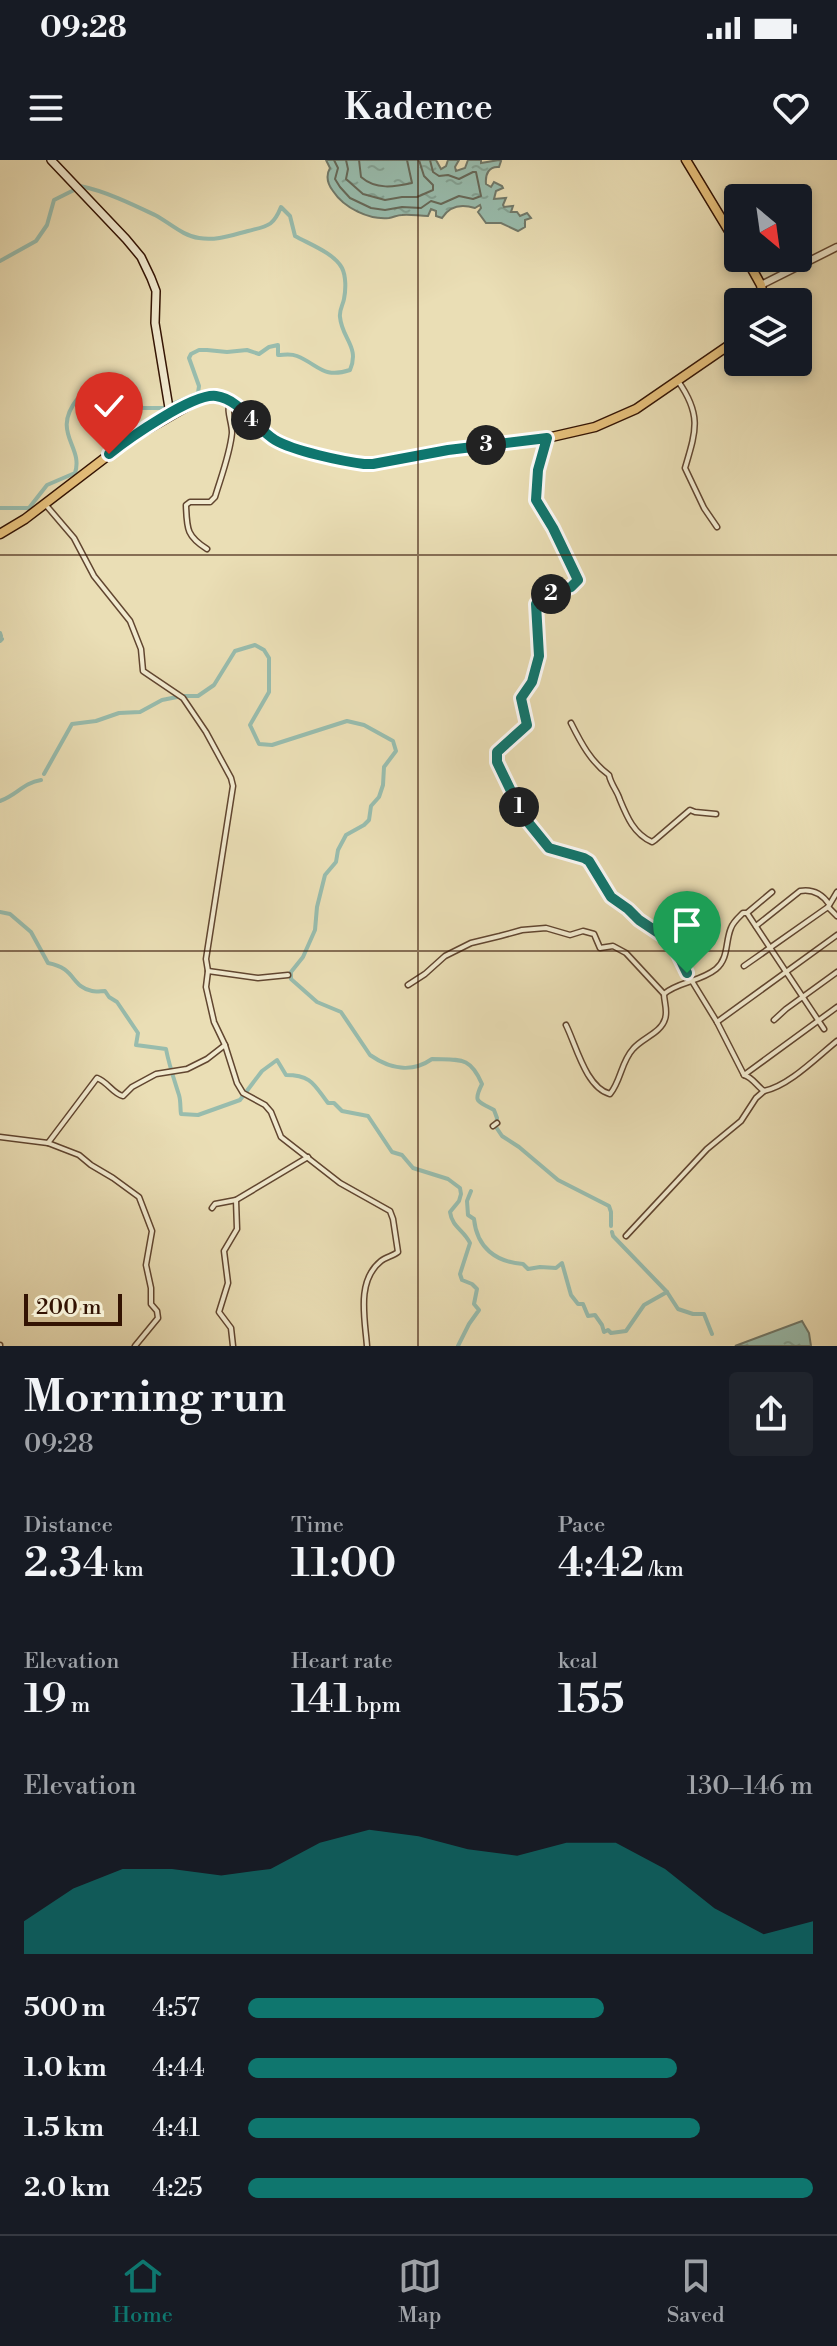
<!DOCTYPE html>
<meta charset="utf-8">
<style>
:root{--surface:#171b24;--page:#20242c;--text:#f1f3f6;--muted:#9ea1a6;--line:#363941;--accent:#0f766e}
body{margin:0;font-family:"Libre Bodoni",serif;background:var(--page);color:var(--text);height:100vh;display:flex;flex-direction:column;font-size:30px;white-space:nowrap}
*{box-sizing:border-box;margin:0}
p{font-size:26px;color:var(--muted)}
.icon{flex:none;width:44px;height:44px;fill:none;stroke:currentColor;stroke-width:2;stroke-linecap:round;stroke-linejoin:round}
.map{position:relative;height:1186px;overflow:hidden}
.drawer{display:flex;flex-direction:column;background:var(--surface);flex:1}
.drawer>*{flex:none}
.needle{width:52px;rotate:151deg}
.fabs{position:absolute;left:724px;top:24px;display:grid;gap:16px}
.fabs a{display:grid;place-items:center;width:88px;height:88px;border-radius:8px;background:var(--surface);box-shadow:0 4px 12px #0003;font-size:40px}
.scale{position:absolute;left:24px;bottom:20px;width:98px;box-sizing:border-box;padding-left:8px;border:4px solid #331303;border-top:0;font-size:22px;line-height:28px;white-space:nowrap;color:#331303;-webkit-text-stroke:6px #f1eacf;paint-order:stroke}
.pin{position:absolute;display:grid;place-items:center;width:68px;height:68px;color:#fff;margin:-82px -34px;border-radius:50% 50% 50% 0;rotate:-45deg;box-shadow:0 0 8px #0007}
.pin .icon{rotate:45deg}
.km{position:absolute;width:40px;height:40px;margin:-20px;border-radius:50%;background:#222;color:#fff;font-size:22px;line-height:40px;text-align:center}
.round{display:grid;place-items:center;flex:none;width:84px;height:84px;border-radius:8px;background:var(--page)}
.headline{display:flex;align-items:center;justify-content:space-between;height:136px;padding:0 24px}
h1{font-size:44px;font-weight:600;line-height:60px}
.figures{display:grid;grid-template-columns:repeat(3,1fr);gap:12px;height:136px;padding:8px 24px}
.figures div{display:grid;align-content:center}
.figures b{font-size:40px;font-weight:600}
.figures small{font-size:22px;font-weight:400}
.figures p{font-size:22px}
.chart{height:224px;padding:16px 24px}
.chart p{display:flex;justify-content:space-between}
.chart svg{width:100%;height:144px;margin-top:8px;fill:var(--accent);opacity:.7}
ul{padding:0 24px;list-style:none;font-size:26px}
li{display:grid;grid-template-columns:128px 96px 1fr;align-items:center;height:60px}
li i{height:20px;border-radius:10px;background:var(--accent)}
.status{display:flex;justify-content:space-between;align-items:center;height:56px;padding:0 40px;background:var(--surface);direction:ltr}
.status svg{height:22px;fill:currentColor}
header{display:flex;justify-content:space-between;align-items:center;height:104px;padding:0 24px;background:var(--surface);font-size:36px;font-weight:600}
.dock{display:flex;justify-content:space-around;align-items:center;height:112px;border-top:2px solid var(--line);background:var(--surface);font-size:22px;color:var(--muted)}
.dock a{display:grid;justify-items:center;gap:4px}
.dock .on{color:var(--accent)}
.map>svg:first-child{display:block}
</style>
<div class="status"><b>09:28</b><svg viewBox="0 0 49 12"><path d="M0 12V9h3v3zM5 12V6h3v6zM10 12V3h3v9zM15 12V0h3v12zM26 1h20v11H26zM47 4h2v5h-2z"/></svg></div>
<header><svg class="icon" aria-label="menu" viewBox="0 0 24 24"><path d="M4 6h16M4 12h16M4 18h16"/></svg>Kadence<svg class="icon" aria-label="heart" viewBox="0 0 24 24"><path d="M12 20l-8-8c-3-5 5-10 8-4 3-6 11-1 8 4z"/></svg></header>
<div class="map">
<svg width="837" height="1186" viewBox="0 0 837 1186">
<defs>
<pattern id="water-ripples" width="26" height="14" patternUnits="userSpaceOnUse" patternTransform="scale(2)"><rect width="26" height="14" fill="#98bcad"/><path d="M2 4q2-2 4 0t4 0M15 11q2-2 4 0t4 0" fill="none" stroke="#83a193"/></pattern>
</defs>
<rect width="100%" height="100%" fill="#eadeb5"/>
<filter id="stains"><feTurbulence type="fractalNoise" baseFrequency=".0025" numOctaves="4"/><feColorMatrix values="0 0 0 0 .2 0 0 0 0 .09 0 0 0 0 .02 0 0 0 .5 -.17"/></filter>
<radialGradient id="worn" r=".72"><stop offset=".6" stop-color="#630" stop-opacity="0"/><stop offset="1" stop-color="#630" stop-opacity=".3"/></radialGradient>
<g fill="url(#water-ripples)" stroke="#707869" stroke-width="2">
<path d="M326 0H436L441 9 446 6 448 0H459L455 7 456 11 465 8 468 0H481V3L499 0 501 1 499 7C489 6 485 14 486 24L491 27 494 22 502 26 503 28 496 31 494 39 506 38 503 45 504 47 513 46 511 52H517L520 56 527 53 531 58 525 60V67L518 71 501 63H486L478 52 481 48 480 45 475 48C462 44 450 45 442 58L436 56V51L431 49 428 56C419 56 410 54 402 55 398 55 394 57 389 58 369 60 344 48 333 31 327 23 326 15 330 8Z"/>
<path d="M802 1161 809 1173 811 1186H735Z"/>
</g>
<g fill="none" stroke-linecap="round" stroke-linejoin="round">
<g stroke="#666858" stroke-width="2">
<path d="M334 0 338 8 335 19 340 27 350 38 371 48 385 50 402 47 421 48 431 41 441 44 459 36 473 39 481 36 476 12H473L459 19 448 15 439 16 433 12 430 0"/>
<path d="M346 0 348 9 346 19 363 34 385 40 402 37H417L433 30V25L424 16 419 0"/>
<path d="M359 0 361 17C376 30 394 27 412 23L407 0"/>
</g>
<g stroke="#98bcad" stroke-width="4">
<path d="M80 26C105 31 132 44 155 55 170 63 183 76 199 78 216 81 232 75 248 71 267 66 273 67 281 47L290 56 295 76C309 84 334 93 342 108 346 116 346 129 344 139 343 145 339 150 340 157 342 179 360 187 350 210 323 219 319 205 297 196 290 193 284 195 278 195V185L269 187 259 194 247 190 227 192 207 190H199L191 194 189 198 199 226 198 233 170 245"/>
<path d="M0 101 36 81 47 65 54 40 76 29"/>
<path d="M0 348H29L47 325 75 313C84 286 50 273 78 238L108 239 133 248H165"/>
<path d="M0 473 1 476"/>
<path d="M0 481 2 479"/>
<path d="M44 614 72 564 96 561 119 553 140 552 162 540 182 536H198L214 525 235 491 255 485 264 490 269 498V532L250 565 259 584 272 585 347 561 364 565 393 581 396 591 384 607 383 625 379 637 371 646 369 660 364 665 346 675 338 690 336 702 325 715 317 747 315 770 303 797 291 812V819L317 842 341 852 370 895C390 909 412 913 432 899 460 900 470 896 482 924 472 944 479 941 494 950L497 958 496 967 502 976 519 987 558 1020 609 1046 611 1052V1066"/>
<path d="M0 641C17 635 23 623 41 620"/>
<path d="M0 752 10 754 31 772 48 803C76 808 71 827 92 831 96 832 101 831 105 831L109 837 117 842 138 873 136 885 166 889C169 905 174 919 179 935 181 942 180 948 181 954L198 955 240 940 262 911 277 900 286 915C312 915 314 925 328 943H334L342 951 368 956 392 992 402 995 413 1008 448 1019 460 1028 461 1034 459 1041 450 1052C452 1067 464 1070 470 1083L460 1114 462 1120 472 1124 477 1129 474 1144 479 1150 469 1164 458 1186"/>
<path d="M471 1031 467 1041 468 1055 474 1059C477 1088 496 1102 523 1104L528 1109 540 1107 556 1108 562 1103 571 1135 578 1144H583L588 1156 595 1155 602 1165 604 1172 608 1170 611 1173 626 1171 644 1145 667 1132"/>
<path d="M612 1072 613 1076 667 1132 678 1149 693 1154H704L712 1174"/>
</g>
<g stroke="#614630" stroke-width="7">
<g id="minor">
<path d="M678 221C702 255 696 271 685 308L704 348 717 367"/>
<path d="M547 280 538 310 536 340 553 368 578 420C569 434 547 431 536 444L539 496 532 522 521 538 527 565 524 569 503 584 497 592V602L523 656 549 688 576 695 589 701 611 737 628 749 639 760 672 782 687 813 717 862 744 915C752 917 757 926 764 931 789 926 817 897 837 881"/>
<path d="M45 344 74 378 94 416 130 461 141 489 143 511 183 538 206 572 231 618 233 626 206 799 208 811 206 827 214 862 225 885 237 923 243 933 265 945 271 952 281 977 340 1023 390 1051 393 1059 398 1092C393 1096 386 1097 381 1101 356 1121 365 1159 367 1186"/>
<path d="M207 389C186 376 187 368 186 345L190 342H210L215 337C221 317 230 294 232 273 232 261 226 253 230 241"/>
<path d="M571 563C581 583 591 602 609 615 611 625 617 630 620 640 627 657 634 674 652 682L655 680 690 650 695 652 716 654"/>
<path d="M828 747 837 756"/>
<path d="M747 753 824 869"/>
<path d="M756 766 800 731C812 729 822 734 829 744"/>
<path d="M744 806 828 747 837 732"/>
<path d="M208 811 258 818 288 815"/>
<path d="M408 825 425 814 445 796 471 783 500 776 522 770 546 768 570 775 583 771 594 774 600 788 613 786 626 793 664 834"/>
<path d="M774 860 786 849 837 812"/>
<path d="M717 862 837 775"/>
<path d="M566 865C576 885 586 928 610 934 621 921 621 902 633 889 642 878 661 873 665 859 668 851 664 842 664 834 677 822 700 822 716 809 729 798 725 782 731 768 733 762 739 757 743 753H747L772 732"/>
<path d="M744 915 837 847"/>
<path d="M493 966 497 963"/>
<path d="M0 977 48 983"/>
<path d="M212 1048 215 1044 236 1040"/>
<path d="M626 1076 707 989 741 961 756 938 764 931"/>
<path d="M0 1185V1186"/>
<path d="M135 1186 158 1158 157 1151 151 1144V1128L146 1105 152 1071 139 1037 113 1018 91 1005 79 995 48 983 97 918C108 922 113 934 123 936L132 927 156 914 187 909 207 899 225 885"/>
<path d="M233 1186 231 1168 219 1152 228 1123 224 1091 237 1069 236 1040 308 997"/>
</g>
</g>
<g stroke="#614630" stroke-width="9">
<path id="tertiary" d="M761 125 837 87"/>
</g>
<g stroke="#331303" stroke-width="10">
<path id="secondary" d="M51 0 126 79 141 97 151 118 156 131 155 163 170 254"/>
</g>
<g stroke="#331303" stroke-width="11">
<g id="primary">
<path d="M686 0 738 86"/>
<path d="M746 98 761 125 764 142"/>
<path d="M0 374 25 359 127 281 203 237 217 236 230 241 267 274 280 283 351 302 373 304 448 290 547 278 595 267 636 249 738 179"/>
</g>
</g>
<use href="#minor" stroke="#f1eacf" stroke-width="4"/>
<use href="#tertiary" stroke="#f1eacf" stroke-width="6"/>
<use href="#secondary" stroke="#f1eacf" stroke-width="7"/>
<use href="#primary" stroke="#e5bf7a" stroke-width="8"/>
</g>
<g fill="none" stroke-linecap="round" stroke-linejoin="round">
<g stroke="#fff" stroke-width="16">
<path id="route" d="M109 294C128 279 193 233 216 236 240 239 255 268 275 280 294 291 341 301 364 304H373L448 290 547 278 538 310 536 340 553 368 578 420 571 427 539 439 536 444 539 496 532 522 521 538 527 565 497 592V602L523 656 549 688 584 698 589 701 611 737 628 749 639 760 672 782 687 813"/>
</g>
<use href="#route" stroke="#0f766e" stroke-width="10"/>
</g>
<path fill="none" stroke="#331303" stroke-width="2" stroke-opacity="0.55" d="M418 0V1186M0 395H837M0 791H837"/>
<rect width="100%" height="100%" filter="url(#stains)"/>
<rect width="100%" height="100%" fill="url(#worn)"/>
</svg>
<div class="fabs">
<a><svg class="needle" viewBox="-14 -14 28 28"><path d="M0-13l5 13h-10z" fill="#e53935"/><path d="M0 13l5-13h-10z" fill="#9ea1a6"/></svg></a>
<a><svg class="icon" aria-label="layers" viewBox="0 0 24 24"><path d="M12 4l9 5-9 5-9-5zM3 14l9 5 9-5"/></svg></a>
</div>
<div class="scale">200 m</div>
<div class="pin" style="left:687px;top:813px;background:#1e9e55"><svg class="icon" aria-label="arrive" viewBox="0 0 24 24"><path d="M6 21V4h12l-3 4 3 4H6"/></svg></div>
<div class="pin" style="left:109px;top:294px;background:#d93025"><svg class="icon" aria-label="check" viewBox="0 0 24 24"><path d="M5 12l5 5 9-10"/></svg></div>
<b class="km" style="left:519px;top:647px">1</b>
<b class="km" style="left:551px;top:434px">2</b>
<b class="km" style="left:486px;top:285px">3</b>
<b class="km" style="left:251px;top:260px">4</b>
</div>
<section class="drawer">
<div class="headline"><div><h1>Morning run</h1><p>09:28</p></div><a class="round"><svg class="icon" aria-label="share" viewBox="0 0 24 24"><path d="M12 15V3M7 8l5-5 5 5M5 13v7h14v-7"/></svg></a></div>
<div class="figures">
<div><p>Distance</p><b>2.34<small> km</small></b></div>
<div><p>Time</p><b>11:00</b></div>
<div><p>Pace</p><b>4:42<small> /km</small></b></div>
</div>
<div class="figures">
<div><p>Elevation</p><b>19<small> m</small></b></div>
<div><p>Heart rate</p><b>141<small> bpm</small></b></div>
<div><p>kcal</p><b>155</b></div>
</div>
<div class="chart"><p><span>Elevation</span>130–146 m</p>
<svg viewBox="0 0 160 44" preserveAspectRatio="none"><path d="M0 44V34L10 24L20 18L30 18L40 20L50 18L60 10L70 6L80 8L90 12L100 14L110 10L120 10L130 18L140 30L150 38L160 34V44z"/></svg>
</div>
<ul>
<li><b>500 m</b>4:57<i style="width:63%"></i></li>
<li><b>1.0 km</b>4:44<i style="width:76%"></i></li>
<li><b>1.5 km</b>4:41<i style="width:80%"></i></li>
<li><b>2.0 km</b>4:25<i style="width:100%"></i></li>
</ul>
</section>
<nav class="dock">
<a class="on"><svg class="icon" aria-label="home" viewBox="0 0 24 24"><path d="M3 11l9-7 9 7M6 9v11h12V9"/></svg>Home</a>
<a><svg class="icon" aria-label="map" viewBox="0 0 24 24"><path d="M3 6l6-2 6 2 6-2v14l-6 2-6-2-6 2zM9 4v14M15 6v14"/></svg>Map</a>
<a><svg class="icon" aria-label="saved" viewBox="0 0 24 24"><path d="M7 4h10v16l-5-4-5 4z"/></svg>Saved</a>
</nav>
